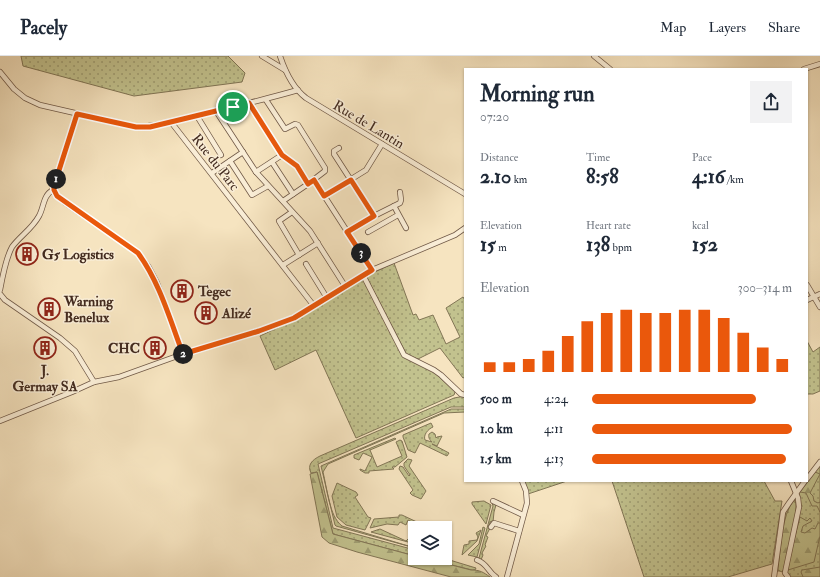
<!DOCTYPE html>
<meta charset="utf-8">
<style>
:root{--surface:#fff;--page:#f2f2f3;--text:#1f2937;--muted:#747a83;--line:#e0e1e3;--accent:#ea580c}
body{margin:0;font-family:"IM FELL Double Pica",serif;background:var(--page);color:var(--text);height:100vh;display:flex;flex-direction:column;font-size:15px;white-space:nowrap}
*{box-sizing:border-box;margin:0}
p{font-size:13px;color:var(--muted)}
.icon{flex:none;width:22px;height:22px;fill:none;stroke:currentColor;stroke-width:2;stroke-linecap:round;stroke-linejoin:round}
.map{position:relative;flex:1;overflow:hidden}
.side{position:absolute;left:464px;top:12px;width:344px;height:414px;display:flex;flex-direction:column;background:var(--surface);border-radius:0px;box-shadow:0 1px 3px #0004}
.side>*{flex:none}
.buttons{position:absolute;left:408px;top:465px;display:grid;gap:8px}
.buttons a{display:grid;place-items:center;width:44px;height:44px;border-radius:0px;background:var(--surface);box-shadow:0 1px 3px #0004;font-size:20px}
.pin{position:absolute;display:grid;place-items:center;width:34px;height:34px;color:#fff;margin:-17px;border:2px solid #fff;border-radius:50%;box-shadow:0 1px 4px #0007}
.km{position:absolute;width:20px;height:20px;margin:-10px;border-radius:50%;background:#222;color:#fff;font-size:11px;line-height:20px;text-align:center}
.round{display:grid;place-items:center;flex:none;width:42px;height:42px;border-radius:0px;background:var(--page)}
.overview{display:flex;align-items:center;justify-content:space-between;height:68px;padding:0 16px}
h1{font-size:22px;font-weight:700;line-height:30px}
.stats{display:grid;grid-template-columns:repeat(3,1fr);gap:6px;height:68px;padding:4px 16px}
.stats div{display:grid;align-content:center}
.stats b{font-size:20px;font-weight:700}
.stats small{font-size:11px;font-weight:400}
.stats p{font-size:11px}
.chart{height:112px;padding:8px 16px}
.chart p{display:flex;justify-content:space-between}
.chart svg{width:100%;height:72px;margin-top:4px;stroke:var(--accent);stroke-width:6}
ul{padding:0 16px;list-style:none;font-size:13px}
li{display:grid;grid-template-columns:64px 48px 1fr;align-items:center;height:30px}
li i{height:10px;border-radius:5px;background:var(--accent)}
header{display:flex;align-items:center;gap:24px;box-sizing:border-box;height:56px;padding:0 20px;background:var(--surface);border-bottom:1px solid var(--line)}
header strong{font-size:19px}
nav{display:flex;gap:22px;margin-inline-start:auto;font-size:14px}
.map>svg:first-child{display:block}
</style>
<header>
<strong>Pacely</strong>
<nav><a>Map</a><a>Layers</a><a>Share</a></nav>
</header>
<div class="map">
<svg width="820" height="521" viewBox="0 0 820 521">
<defs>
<pattern id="green-dots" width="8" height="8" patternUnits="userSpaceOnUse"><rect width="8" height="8" fill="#c2c28e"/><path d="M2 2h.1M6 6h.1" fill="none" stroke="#9f9e73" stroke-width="1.8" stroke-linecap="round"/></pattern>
<pattern id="forest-firs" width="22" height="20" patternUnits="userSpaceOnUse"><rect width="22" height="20" fill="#c2c28e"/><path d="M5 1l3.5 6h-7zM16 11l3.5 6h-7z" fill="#9f9e73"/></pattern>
</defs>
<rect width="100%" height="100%" fill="#f6e4c0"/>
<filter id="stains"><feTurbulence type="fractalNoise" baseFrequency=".005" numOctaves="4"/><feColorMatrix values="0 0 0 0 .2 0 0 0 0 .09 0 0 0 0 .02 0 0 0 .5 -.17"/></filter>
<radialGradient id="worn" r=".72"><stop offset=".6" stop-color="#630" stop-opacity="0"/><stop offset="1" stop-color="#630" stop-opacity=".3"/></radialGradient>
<g fill="url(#green-dots)" stroke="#827656">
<path d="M21 0H228L245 17 242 26 134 40 23 10Z"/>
<path d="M394 207 413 259 416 258 419 264 433 259 446 288 460 281 446 252 463 241 465 244V321L463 322 440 292 418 303 407 299 366 220Z"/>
<path d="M363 222 403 300 435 317 455 336 454 339 356 382 316 294 275 314 260 280 305 259Z"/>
<path d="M807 285 813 296 820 291V335L813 338H807Z"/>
<path d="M465 340V351H451L318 408 333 472 415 494V500L333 478 317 416 311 417C307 409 312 404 320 400L454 342Z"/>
<path d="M451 353H465V356L444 357 328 408 323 416C327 432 329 460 342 470L415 492 336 470 335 469 321 410Z"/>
<path d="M431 367 433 371C428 373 423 379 425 384L432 386C430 384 428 382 429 378L432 376 435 378 436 382 437 381 442 380 437 390 432 388 449 397 447 400 420 387 415 397 408 394 403 381V379Z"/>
<path d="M395 382 396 383 370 394 377 411 402 400 396 386 400 384 402 385 407 401 395 411H392L394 413 369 415V417H365L360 414V413L365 415 372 401 363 397 359 404 354 402V399Z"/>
<path d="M408 403 412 404 409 410 426 435 421 443 412 439 410 437 413 434 399 413 400 410 403 411 409 420 410 419 404 410V407Z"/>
<path d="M820 408V521H789L787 515H777L784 460 787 453Z"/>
<path d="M524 425H567L528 438Z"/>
<path d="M612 425H764L775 445H782L772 508 728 521H644Z"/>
<path d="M337 427 356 436 358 439 355 441 368 461 371 462 365 474 346 469 337 461 332 440Z"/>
<path d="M484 445 491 449 486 468 472 448V446Z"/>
<path d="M492 447 496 449 494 456 493 466 491 465 488 471 490 472 486 480 488 481 485 489 486 490 482 497 483 499 481 504 477 502H479L493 450Z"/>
<path d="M399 459H402L419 467 418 469 408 464 406 469 400 466 398 469 387 468 370 472 374 463 399 461Z"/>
<path d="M483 471 485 472 477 501 468 499 479 488Z"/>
<path d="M380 473 406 485 409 482 411 483 408 486 371 476Z"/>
<path d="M481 474 477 485 462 499 464 489 469 488V485L477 484 478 481 476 477Z"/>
<path d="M424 502H443L476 512 475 514H472Z"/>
</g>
<g fill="url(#forest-firs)" stroke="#827656">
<path d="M317 416 333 478 415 500V502H424L471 514C480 514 483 516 490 521H451L357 496 329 487 322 481 310 418Z"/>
<path d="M815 416 820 418 810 437 813 440 814 445 818 447 820 446V456L817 450H812L806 437 800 436Z"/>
<path d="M794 444 796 447V458L785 511 782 516 778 514V512C781 492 781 460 794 444Z"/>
<path d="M800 461 807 465 810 462 812 465 803 470 801 476 805 477 812 472 815 473 818 467H820V480L814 506 788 514 787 512Z"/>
<path d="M820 511V521H803L801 516 802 514Z"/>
</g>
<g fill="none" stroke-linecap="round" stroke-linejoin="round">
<g stroke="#705947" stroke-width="6">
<g id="minor">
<path d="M262 0 285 14"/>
<path d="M280 0C285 15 293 32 306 42L465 138"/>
<path d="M594 0 610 13"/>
<path d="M804 13 820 8"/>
<path d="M0 16 14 33 25 42 40 49 136 71C160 70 182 63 205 58 236 50 267 43 298 34"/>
<path d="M249 47 282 99 297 110 308 128 325 115V112L298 69 295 68 285 73 266 44"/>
<path d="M216 55 256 116 310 175 345 230"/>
<path d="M77 58 53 134 57 140 64 146 138 197 148 210 157 227 183 298"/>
<path d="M197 60 221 99"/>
<path d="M171 66 314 250"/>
<path d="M339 92 334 95V98L374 160"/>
<path d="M230 105 252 139 268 130"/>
<path d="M272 106 293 138"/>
<path d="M256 116 282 99"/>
<path d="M212 117 243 96"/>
<path d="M314 124 372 214"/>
<path d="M324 140 366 114 382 88"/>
<path d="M283 145 308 128"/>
<path d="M394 150 406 172"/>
<path d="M292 156 279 165 299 199"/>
<path d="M347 176 374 160 400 147 401 144 400 136"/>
<path d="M368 176 398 159"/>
<path d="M306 208 327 242"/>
<path d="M283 209 318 187"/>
<path d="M363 219 404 299 434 314 441 319 461 338 465 339"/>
<path d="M807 229 820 251"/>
<path d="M0 234C2 223 7 200 12 191 20 180 32 173 39 160 44 151 43 139 53 134"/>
<path d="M0 238 5 244 60 282 75 295 94 326"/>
<path d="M807 244 820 238"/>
<path d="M0 365 72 336 94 326 119 321 183 298 259 275 294 262 372 214 455 179 465 172"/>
<path d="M807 423 820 406"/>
<path d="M493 445 523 459"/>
<path d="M491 471 494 467 519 475"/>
<path d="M477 504C488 508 487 515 496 521"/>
<path d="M507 521 527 447 526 435 522 425"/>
<path d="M774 521 783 456 789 447 805 425"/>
<path d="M788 521 785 517 786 512 799 451 798 442 791 425"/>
</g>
</g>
<use href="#minor" stroke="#f9edd6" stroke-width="4.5"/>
</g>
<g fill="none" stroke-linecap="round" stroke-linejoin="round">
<g stroke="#fff" stroke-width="8">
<path id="route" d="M249 47 282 99 297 110 308 128 314 124 324 140 351 124 374 160 347 176 372 214 294 262 259 275 183 298C170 264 160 227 138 197L57 140 54 134V130L77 58 136 71H150Z"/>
</g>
<use href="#route" stroke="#ea580c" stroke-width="5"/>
</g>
<defs>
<g id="building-ring" transform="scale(1.15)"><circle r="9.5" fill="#f9edd6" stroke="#8f2418" stroke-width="1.5"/><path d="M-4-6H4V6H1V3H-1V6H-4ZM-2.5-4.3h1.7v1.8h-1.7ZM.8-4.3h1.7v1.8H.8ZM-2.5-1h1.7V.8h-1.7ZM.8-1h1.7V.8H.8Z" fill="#8f2418"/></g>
</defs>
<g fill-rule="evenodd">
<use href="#building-ring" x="27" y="198"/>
<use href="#building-ring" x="182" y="235"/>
<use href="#building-ring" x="49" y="253"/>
<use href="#building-ring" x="206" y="257"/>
<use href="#building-ring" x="45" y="292"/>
<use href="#building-ring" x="155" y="292"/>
</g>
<g text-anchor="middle" stroke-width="3" stroke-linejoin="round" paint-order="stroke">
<g font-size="14" fill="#432b1f" stroke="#f9edd6">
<text transform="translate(369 68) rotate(31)" y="5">Rue de Lantin</text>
<text transform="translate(216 106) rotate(52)" y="5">Rue du Parc</text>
</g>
<g font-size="14" font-weight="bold" fill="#432b1f" stroke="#f9edd6" text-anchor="start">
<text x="42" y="203">G5 Logistics</text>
<text x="198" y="240">Tegec</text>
<text x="64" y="250">Warning<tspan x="64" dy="16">Benelux</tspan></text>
<text x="222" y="262">Alizé</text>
<text x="140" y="297" text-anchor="end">CHC</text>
<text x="45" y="319" text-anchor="middle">J.<tspan x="45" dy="16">Germay SA</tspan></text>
</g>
</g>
<rect width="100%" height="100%" filter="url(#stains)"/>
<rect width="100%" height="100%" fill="url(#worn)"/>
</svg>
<div class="buttons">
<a><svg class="icon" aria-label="layers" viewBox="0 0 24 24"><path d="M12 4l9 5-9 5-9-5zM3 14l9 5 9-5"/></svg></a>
</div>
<div class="pin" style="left:233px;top:51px;background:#1e9e55"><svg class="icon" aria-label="arrive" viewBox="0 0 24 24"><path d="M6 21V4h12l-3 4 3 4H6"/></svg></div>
<b class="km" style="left:56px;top:123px">1</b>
<b class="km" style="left:183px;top:298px">2</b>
<b class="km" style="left:361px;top:197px">3</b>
<section class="side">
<div class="overview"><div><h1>Morning run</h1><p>07:20</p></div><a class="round"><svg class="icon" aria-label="share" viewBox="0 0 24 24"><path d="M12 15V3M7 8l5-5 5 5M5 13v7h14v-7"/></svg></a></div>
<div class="stats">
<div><p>Distance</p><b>2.10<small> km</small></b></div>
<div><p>Time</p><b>8:58</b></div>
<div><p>Pace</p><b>4:16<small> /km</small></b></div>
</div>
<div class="stats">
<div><p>Elevation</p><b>15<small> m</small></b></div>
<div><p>Heart rate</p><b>138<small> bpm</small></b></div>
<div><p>kcal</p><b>152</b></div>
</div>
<div class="chart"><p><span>Elevation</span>300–314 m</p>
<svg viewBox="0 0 160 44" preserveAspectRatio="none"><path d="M5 44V38M15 44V38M25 44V36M35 44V31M45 44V22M55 44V13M65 44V8M75 44V6M85 44V8M95 44V8M105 44V6M115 44V6M125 44V11M135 44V20M145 44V29M155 44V36"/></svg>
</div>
<ul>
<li><b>500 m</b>4:24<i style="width:82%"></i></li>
<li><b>1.0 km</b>4:11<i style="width:100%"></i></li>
<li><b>1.5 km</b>4:13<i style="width:97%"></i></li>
</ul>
</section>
</div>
